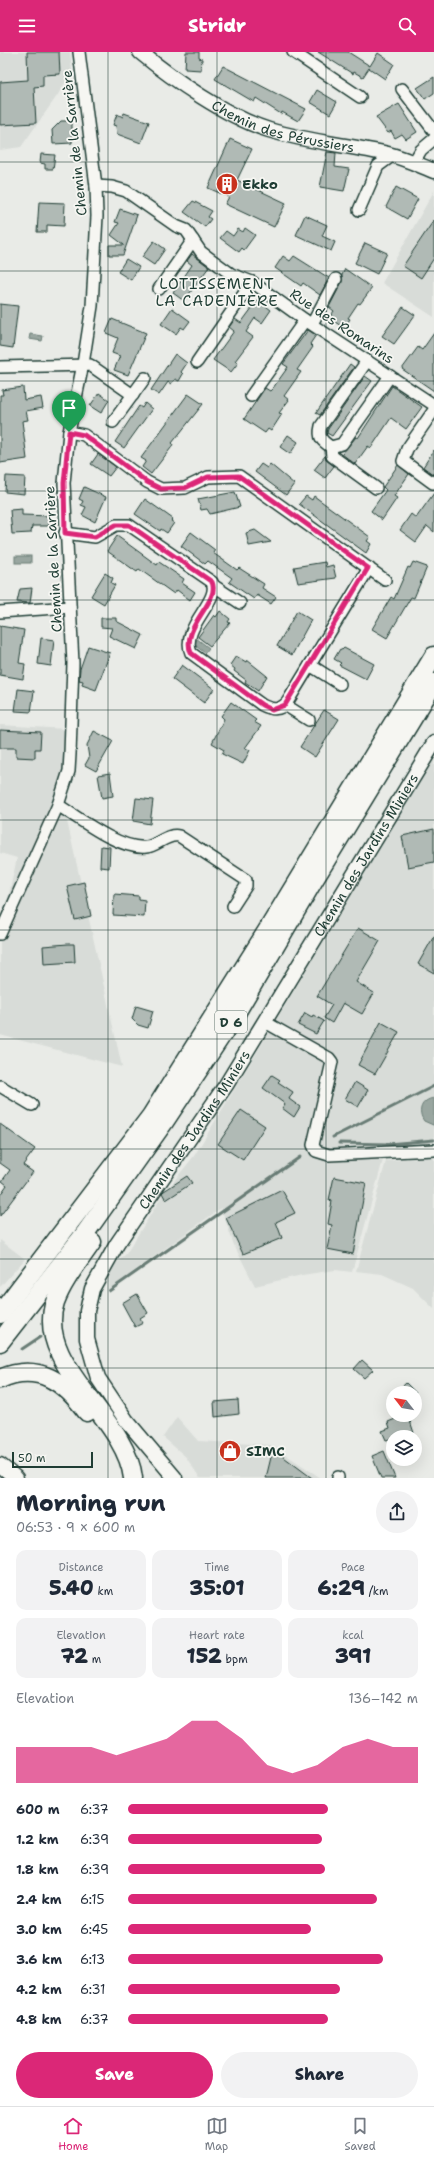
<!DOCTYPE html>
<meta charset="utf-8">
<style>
:root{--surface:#fff;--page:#f2f2f3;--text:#1f2937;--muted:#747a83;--line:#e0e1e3;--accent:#db2777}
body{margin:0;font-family:"Shantell Sans",sans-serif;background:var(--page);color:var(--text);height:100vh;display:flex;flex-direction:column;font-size:15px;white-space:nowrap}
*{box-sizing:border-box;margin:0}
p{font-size:13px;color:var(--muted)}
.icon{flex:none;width:22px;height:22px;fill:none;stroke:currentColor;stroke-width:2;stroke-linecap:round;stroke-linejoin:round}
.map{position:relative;height:1426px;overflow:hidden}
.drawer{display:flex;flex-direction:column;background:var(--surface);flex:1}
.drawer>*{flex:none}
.needle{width:26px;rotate:301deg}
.controls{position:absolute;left:386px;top:1334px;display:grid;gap:8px}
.controls a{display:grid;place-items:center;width:36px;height:36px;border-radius:50%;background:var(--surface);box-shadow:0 4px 16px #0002;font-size:20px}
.scale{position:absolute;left:12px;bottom:10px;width:81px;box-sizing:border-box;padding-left:4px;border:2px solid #1f3d34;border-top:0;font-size:11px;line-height:14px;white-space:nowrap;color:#1f3d34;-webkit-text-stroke:3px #f6f6f2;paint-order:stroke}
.pin{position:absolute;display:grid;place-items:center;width:34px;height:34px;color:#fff;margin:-41px -17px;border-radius:50% 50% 50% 0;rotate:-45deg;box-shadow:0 0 4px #0007}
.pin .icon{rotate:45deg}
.round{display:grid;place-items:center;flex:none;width:42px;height:42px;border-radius:21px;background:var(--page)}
.overview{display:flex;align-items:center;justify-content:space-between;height:68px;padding:0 16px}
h1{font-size:22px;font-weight:800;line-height:30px}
.figures{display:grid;grid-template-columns:repeat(3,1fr);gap:6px;height:68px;padding:4px 16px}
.figures div{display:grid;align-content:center;border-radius:10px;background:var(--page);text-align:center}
.figures b{font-size:20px;font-weight:800}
.figures small{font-size:11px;font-weight:400}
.figures p{font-size:11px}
.chart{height:112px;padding:8px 16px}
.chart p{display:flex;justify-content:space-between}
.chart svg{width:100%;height:72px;margin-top:4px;fill:var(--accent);opacity:.7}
.primary-button{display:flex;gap:8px;margin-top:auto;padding:8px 16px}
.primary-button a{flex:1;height:46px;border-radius:24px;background:var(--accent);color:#fff;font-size:16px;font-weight:800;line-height:46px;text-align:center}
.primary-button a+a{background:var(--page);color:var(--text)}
ul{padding:0 16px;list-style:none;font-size:13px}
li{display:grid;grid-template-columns:64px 48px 1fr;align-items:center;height:30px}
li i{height:10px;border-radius:5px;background:var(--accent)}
header{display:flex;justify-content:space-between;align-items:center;height:52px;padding:0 16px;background:var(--accent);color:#fff;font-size:18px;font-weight:800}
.tab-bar{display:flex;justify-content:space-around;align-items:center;height:56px;border-top:1px solid var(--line);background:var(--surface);font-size:11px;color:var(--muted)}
.tab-bar a{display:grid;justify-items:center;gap:2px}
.tab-bar .current{color:var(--accent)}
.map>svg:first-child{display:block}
</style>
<header><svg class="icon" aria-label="menu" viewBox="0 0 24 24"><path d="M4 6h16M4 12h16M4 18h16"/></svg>Stridr<svg class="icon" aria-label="search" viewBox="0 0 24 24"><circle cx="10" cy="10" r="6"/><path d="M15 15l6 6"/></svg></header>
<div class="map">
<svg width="434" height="1426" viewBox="0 0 434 1426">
<rect width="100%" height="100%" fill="#e9ebe7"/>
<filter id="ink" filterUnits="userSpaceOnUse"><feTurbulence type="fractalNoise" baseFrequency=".025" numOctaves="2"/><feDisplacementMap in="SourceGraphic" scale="8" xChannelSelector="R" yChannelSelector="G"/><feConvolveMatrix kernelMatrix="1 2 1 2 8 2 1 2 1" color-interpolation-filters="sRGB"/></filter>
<g filter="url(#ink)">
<g fill="#d8dcd8">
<path d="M0 0H70L72 19 57 44 21 95 0 98Z"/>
<path d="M434 139V265L382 231Z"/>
<path d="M0 673 66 677 65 760 122 1015 0 983V882L17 806 0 801Z"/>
<path d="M434 707V1102L383 1108 352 1220 335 1218 302 1223 255 1234 234 1193 221 1156 108 1238V1218L126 1202 162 1144 194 1104Z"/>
<path d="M434 1104V1257L413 1236 382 1222 356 1219 386 1109Z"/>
<path d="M0 1188 25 1207 0 1235Z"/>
<path d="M177 1365 198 1389 271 1393 321 1426H200L186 1405 163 1385Z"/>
</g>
<g fill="#99a6a0" stroke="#687c75">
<path d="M30 282 43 284 42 289 29 287Z"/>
<rect x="15" y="504" width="16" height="7"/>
<path d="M196 586 209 596 205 601 192 591Z"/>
<path d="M434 1046V1073H433L424 1069C417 1059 421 1048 434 1046Z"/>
</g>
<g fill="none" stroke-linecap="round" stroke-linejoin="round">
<g stroke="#687c75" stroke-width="3">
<path d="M333 1085 434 1034"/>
<path d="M339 1091 388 1092 434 1088"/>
<path d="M109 1239 300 1105"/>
<path d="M22 1297 40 1285"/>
</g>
</g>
<g fill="#b0bab5" stroke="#1f3d34">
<path d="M27 0H59L60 22 43 23V34L34 35 36 71 0 73V30L28 28Z"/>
<path d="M186 0H199V6L202 7 201 18 185 17Z"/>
<path d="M318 0H348L370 14 378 1 394 12 385 27 369 16 363 25 354 20 353 22Z"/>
<path d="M223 14 306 57 298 69 282 60 281 62 256 46 254 50 215 27Z"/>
<path d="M434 25V41L425 47 417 36Z"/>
<path d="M317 38 337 50 330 62 310 50Z"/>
<path d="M399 52 417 80 406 87 402 82 395 86 391 79 388 81 376 65Z"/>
<path d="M124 61 149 70 141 91 117 82 116 74 113 73 117 62 123 65Z"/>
<path d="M61 69H72V91L53 92 52 78Z"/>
<path d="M230 87 252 97 237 128 286 151 274 175 225 152 229 145 208 136Z"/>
<path d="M327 100 336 101 335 115 349 117 344 139 320 135Z"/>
<path d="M41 102 55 103 53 117H45V112L40 111Z"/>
<path d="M396 135 418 147 407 167 386 155Z"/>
<path d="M193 149 212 159 208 165 211 167 205 175 184 160Z"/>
<path d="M39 150 65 151 64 174 47 173V180H37Z"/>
<path d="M120 157 137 163 123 203H109V193H124L111 183 119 171 115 170Z"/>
<path d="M305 163 327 173 322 184 335 190 331 199 296 183Z"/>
<path d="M434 168V206L421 226 403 214Z"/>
<path d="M245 176 255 183 244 198 242 196 239 200 220 186 226 179 233 184 238 177 243 180Z"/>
<path d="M154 189 165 197 154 213 142 205Z"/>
<path d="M365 191 387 201 377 222 355 211Z"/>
<path d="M192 202 209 215 184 249 173 241 192 213 187 209Z"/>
<path d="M283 204 290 209 294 204 329 226 320 243 303 231 301 234 275 216Z"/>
<path d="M126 207 139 215 131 228 118 220Z"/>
<path d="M345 217 372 236 360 252 358 251 348 266 350 267 344 276 329 266 334 259 329 255 342 230V223Z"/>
<path d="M258 248 271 258 262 271 255 266 246 280 253 285 235 309 238 311 231 320 213 308 234 279 229 275 235 267 241 271Z"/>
<path d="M0 252 18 254 13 296 0 294Z"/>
<path d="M403 255 415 263 394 292 382 284Z"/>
<path d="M172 256 190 269 184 277 181 275 176 282 161 272Z"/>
<path d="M112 267 146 281 128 323 114 318 120 304 112 301 118 286 106 281Z"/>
<path d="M308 278 316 283 310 292 313 295 297 318 301 320 284 344 289 348 279 361 282 362 271 379 268 377 265 381 244 367 265 336 270 339 273 336 288 315 283 312Z"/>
<path d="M434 281V339L402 317 418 295 422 298Z"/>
<path d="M175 302 187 311 181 320 183 322 179 329 175 327 171 332 168 330 159 343 151 338Z"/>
<path d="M350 312 354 315 320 363 316 361Z"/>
<path d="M365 324 372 329 332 384 327 381 328 377Z"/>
<path d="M392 334 422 355 406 377 391 366 371 396 368 394 355 412 342 402 356 385 358 386Z"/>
<path d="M23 335 24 348 41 345 43 356 26 359 28 368 22 369 27 407 0 411V343H3L2 338Z"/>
<path d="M99 341 109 348 101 361 90 354Z"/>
<path d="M188 342 203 352 172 391 173 392 171 396 151 422 142 415 146 409 141 406Z"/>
<path d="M145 351 152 357 124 396 115 390 139 354 142 356Z"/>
<path d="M288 383 298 390 290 402 280 395Z"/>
<path d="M434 398V423L423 415Z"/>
<path d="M98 402 116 415 109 424 91 412Z"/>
<path d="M325 404 326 408 334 414 325 426 314 418Z"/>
<path d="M261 412 267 416 270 412 294 432 286 443 255 420Z"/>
<path d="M398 413 409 422 394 444 397 446 382 468 371 459 386 438 383 435Z"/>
<path d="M6 424 25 425 24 442 5 440Z"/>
<path d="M84 435 106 445 95 470 82 463 86 455 81 453 83 449 79 447Z"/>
<path d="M235 440 240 455 210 462 207 457 201 458 198 447Z"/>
<path d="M434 441V480L427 474 416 490 400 478 411 462 416 466Z"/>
<path d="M306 444 312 448 314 444 370 485 367 489 371 492 366 501 299 452Z"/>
<path d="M145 447 173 467 171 469 174 471 167 481 161 477 160 479 135 462Z"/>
<path d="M22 457V463L50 464 49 474H32L31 481 12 482 10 458Z"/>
<path d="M255 478 271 490 249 494 246 481Z"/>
<path d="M191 480 215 498 213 501 223 508 237 518 239 516 264 532 262 536 276 545 271 552 257 543 254 547 229 530 232 526 208 509 205 512 181 494Z"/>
<path d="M117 484 157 513 159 510 184 527 182 531 195 540 190 548 177 538 174 542 139 517 137 520 107 499Z"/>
<path d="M325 510 326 515 333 513 336 526 298 531 294 515Z"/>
<path d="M413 510 427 515 414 546 411 545 387 586 372 577 391 545 394 547 408 515 410 516Z"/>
<path d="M105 521 113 526 111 531 115 533 104 552 91 544Z"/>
<path d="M32 536 30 551 17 550 20 537Z"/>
<path d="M220 559 230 567 228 570 230 571 210 594 198 585 214 563 216 565Z"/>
<path d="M297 559 311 568 292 603 277 594Z"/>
<path d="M101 566H116V569L143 583 136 597 109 584 112 576 101 575Z"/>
<path d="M0 574 24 578 19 611 25 612 23 627 0 623Z"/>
<path d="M41 586 54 588 51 614 38 612Z"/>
<path d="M88 594 110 601 96 638 82 633 83 629 79 628 80 617Z"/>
<path d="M344 596 374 612 366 627 339 613 341 611 334 607 340 597 342 598Z"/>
<path d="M236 604 246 610 247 608 267 624 258 639 245 630 246 628 234 619 235 617 230 613Z"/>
<path d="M182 613 214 637 204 651 172 627Z"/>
<path d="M18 637 34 639 31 660 15 659Z"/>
<path d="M231 650 256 668 254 670 261 674 245 696 250 698 243 712 222 702 224 698 212 691 224 667 221 664Z"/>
<path d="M324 658 339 667 315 705 300 695Z"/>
<path d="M0 678 41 680 40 697H35V706L16 705V696H0Z"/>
<path d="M94 679 113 689 96 719 85 713 89 706 87 693Z"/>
<path d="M110 721 113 744 102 746 98 723Z"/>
<path d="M136 746 153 748 150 772 133 769Z"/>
<path d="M434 777V810L408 815 402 784Z"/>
<path d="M101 794 110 795 109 816 100 815Z"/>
<path d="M84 830 91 864 75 868 67 834Z"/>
<path d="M114 842 139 844V847L145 848 144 865 113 863Z"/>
<path d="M358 876 380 889 356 930 374 941 362 962 343 951 332 971 324 966 332 953 317 944Z"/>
<path d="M434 884V921L418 912Z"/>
<path d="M68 892H74L75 910 44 912 43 894Z"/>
<path d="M136 954 153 959 148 976 138 973 132 967Z"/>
<path d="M305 961 312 965 313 963 324 969 316 982 298 973Z"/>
<path d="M381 970 399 980 375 1022 358 1013Z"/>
<path d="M272 1023 280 1028 278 1030 293 1040 289 1047 300 1055 294 1065 282 1056 285 1052 263 1036Z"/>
<path d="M355 1030 368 1038 358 1055 345 1047Z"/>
<path d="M241 1058 265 1074 243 1108 218 1092Z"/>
<path d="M0 1072 35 1097 23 1113 33 1120 0 1164V1143L7 1133 2 1129 10 1118 0 1111Z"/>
<path d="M187 1124 192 1131 166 1148 162 1141 164 1139Z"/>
<path d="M334 1125 366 1131 353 1202 327 1197 332 1173 328 1172 332 1149 329 1148Z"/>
<path d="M282 1138 295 1161 276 1170 282 1186 243 1202 226 1166Z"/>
<path d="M137 1242 148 1261 140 1266 143 1271 135 1275 122 1251Z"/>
<path d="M362 1308 373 1318 364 1326 354 1317Z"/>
<path d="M406 1331 416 1341H395Z"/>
<path d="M238 1348 239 1362 215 1365 214 1350Z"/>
<path d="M405 1363H408L414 1381 386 1388 382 1379 390 1376 388 1370Z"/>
<path d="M273 1397 312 1426H266Z"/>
<path d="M384 1399 395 1426H381L372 1404Z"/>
</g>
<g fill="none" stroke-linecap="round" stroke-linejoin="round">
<g stroke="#1f3d34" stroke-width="14">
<g id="minor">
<path d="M293 0 360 45"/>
<path d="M402 37 434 79"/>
<path d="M414 110 421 98 434 87"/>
<path d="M96 134 112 135 126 139 176 174 186 178 201 200 231 222 252 230 305 268 434 353"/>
<path d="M359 158 378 114 393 103"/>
<path d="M159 237 193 188"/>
<path d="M312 272 336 227"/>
<path d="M367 309 321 374C318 386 322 389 331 395L342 392 390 324"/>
<path d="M197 310 252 230"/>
<path d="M0 315 90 313 133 343"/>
<path d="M251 344 305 268"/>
<path d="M113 370 145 326"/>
<path d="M69 380 84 383 147 430 161 437 185 436 208 425 239 424 385 528"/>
<path d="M331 395 332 404 376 436"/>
<path d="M433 431 403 409 407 397 434 358"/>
<path d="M65 481 95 485 116 473H129L212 530C221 549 180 575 191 601L262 653C272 658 281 659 288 649L369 516"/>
<path d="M213 533 240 551"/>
<path d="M0 560 70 555"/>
<path d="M310 613 340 632"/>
<path d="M285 653 309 668"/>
<path d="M58 753C80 767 120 798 146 795 158 794 167 781 179 784L246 828V834L233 854"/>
<path d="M0 882 58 753 69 719 70 702 73 611 64 431 69 380 83 312 92 254 97 164 96 134 79 0"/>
<path d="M265 970 329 1006 332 1010 313 1093 316 1099 329 1103 434 1098"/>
<path d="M0 1034 32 1053"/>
<path d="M338 1426V1425"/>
</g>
</g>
<g stroke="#1f3d34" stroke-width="17">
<g id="tertiary">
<path id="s1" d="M140 0C174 28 227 65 269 78 308 90 349 93 388 102 404 106 419 113 434 119"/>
<path d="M0 1413 16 1426"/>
<path id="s2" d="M175 1426 126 1368 98 1326 87 1287V1259L92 1237 117 1192 226 1033 434 691"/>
</g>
</g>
<g stroke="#1f3d34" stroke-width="21">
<g id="trunk">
<path d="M92 1190C80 1208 63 1228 55 1250 34 1313 126 1365 133 1426"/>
<path d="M0 1262 151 1064 267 879 434 604"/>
<path d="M0 1290 86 1180 164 1070 233 966 315 826 434 631"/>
<path d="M0 1327C38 1310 65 1330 87 1360"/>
</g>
</g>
<use href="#minor" stroke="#f6f6f2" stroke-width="11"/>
<use href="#tertiary" stroke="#f6f6f2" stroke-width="14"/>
<use href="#trunk" stroke="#f6f6f2" stroke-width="18"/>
</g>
</g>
<g fill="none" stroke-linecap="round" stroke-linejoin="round" filter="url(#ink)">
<g stroke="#fff" stroke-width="8">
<path id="route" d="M69 380 84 383 147 430 161 437 185 436 208 425 239 424 368 516 285 653 272 658 262 653 191 601C180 575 221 549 212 530L129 473H116L95 485 65 481 64 431Z"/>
</g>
<use href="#route" stroke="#db2777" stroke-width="5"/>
</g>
<path fill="none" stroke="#1f3d34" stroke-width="1" stroke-opacity="0.55" d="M108 0V1426M217 0V1426M326 0V1426M0 110H434M0 219H434M0 329H434M0 439H434M0 548H434M0 658H434M0 768H434M0 878H434M0 987H434M0 1097H434M0 1207H434M0 1316H434"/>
<defs>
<g id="building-disc" transform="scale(1.15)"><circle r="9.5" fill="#c8321e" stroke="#f6f6f2"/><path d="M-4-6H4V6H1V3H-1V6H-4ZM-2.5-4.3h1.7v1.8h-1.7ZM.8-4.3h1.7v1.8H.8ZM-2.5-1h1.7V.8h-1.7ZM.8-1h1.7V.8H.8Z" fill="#fff"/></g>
<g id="shop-disc" transform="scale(1.15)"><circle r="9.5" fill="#c8321e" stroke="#f6f6f2"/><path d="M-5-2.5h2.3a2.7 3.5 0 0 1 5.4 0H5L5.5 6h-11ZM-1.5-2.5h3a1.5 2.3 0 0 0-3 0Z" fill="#fff"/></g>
</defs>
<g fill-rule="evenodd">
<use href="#building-disc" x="227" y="132"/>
<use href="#shop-disc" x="230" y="1399"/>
</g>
<g text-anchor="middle" stroke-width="3.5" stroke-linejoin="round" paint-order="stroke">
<rect fill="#f6f6f2" stroke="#60746d" stroke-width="1" x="215" y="959" width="32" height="22" rx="3"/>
<g font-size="13" font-weight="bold" fill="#1f3d34">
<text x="231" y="975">D 6</text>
</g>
<g font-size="14" fill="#1f3d34" stroke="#f6f6f2">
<text dy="5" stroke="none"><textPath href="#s1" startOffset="164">Chemin des Pérussiers</textPath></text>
<text transform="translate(74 91) rotate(-96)" y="5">Chemin de la Sarrière</text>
<text transform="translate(342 274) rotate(34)" y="5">Rue des Romarins</text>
<text transform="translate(53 507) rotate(-93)" y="5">Chemin de la Sarrière</text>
<text dy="5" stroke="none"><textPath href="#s2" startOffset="731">Chemin des Jardins Miniers</textPath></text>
<text dy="5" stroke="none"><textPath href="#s2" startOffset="407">Chemin des Jardins Miniers</textPath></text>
</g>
<g font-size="14" font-weight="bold" fill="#1f3d34" stroke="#f6f6f2" text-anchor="start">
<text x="242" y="137">Ekko</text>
<text x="246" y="1404">SIMC</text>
</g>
<g font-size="15" letter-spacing="1" fill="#1f3d34" stroke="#f6f6f2">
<text x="217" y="237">LOTISSEMENT<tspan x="217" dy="17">LA CADENIÈRE</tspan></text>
</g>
</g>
</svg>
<div class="controls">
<a><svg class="needle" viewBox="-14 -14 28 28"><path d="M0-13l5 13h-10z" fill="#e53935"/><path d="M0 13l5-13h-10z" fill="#747a83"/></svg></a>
<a><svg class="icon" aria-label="layers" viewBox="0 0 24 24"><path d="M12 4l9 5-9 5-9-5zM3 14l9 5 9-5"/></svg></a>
</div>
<div class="scale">50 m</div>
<div class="pin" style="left:69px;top:380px;background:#1e9e55"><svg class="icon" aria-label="arrive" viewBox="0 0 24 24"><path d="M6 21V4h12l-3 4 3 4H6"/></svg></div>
</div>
<section class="drawer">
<div class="overview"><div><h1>Morning run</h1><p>06:53 · 9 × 600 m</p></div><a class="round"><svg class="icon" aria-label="share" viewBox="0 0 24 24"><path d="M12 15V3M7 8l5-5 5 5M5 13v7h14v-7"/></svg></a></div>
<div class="figures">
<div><p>Distance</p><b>5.40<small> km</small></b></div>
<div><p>Time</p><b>35:01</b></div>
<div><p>Pace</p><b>6:29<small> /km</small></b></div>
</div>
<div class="figures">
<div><p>Elevation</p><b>72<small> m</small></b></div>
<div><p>Heart rate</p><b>152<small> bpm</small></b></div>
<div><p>kcal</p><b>391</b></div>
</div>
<div class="chart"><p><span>Elevation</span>136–142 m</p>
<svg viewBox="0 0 160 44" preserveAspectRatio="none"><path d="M0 44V22L10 22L20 22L30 22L40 27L50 22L60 17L70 6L80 6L90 17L100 33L110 38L120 33L130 22L140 17L150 22L160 22V44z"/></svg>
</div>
<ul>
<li><b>600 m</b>6:37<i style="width:69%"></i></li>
<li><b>1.2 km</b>6:39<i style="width:67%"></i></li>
<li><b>1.8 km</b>6:39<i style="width:68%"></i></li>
<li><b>2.4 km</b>6:15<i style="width:86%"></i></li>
<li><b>3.0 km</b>6:45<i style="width:63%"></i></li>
<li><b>3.6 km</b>6:13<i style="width:88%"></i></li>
<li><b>4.2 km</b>6:31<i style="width:73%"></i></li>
<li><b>4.8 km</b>6:37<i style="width:69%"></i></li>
</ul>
<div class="primary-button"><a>Save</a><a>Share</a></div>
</section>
<nav class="tab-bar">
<a class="current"><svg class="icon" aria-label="home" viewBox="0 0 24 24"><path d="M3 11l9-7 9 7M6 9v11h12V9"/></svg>Home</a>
<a><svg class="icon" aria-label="map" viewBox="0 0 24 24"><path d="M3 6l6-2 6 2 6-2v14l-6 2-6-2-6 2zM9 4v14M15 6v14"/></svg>Map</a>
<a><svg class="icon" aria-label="saved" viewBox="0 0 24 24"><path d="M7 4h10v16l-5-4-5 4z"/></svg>Saved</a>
</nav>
